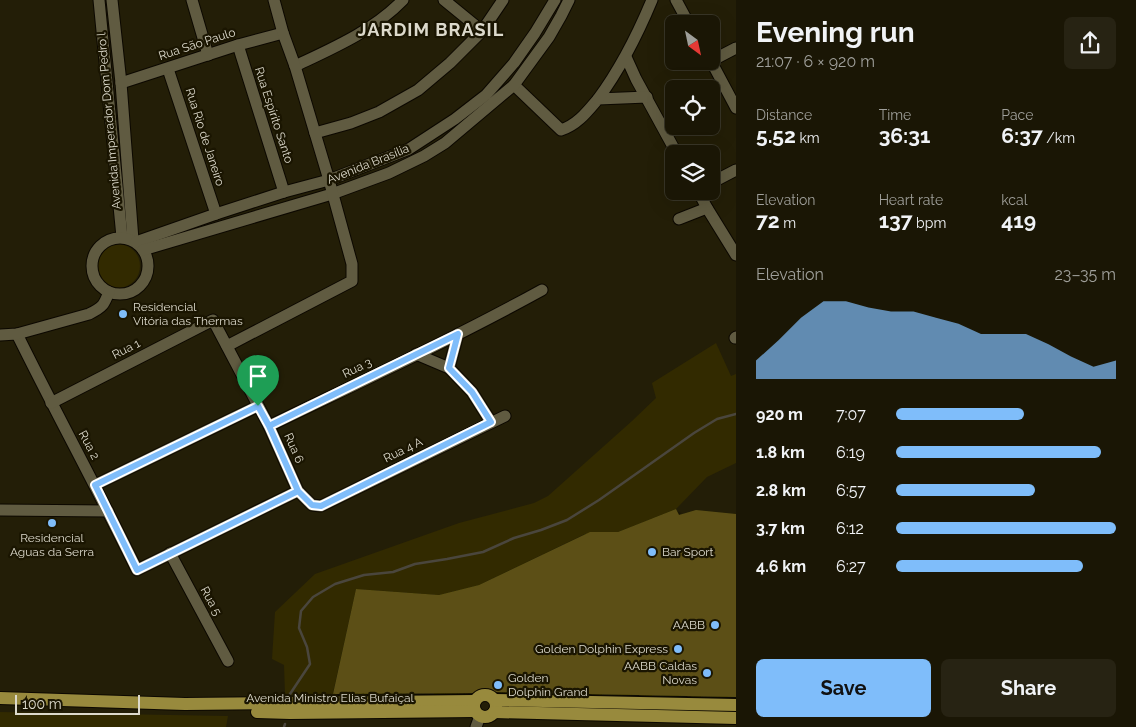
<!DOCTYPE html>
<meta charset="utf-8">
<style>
:root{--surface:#1a1605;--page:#272313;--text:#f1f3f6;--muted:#9f9f9a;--line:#383527;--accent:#7fbdfa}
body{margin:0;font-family:Raleway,sans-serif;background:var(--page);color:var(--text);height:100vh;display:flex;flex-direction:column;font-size:19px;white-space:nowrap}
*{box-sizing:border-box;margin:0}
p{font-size:16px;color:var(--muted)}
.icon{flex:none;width:28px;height:28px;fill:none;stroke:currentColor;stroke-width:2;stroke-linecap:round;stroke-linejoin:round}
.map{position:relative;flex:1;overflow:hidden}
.sheet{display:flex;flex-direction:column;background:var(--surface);width:400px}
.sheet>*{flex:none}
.needle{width:32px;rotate:147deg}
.tools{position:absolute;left:665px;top:15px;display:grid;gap:10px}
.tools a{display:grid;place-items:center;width:55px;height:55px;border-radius:8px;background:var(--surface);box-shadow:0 5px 20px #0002,0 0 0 1px var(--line);font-size:25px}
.scale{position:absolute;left:15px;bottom:12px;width:125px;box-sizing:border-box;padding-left:5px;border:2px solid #dcd9cb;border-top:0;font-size:14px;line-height:18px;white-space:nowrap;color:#dcd9cb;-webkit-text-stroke:4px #1a1501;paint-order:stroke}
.pin{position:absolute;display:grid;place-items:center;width:42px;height:42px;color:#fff;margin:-51px -21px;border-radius:50% 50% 50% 0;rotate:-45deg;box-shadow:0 0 5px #0007}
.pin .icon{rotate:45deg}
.round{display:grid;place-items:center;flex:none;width:52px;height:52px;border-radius:8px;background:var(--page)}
.overview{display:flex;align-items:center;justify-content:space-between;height:85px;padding:0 20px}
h1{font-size:28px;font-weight:700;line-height:38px}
.metrics{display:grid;grid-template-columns:repeat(3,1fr);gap:8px;height:85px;padding:5px 20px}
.metrics div{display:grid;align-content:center}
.metrics b{font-size:21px;font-weight:700}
.metrics small{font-size:14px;font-weight:400}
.metrics p{font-size:14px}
.chart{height:140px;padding:10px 20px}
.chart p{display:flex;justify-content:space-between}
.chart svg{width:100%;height:90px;margin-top:5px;fill:var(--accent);opacity:.7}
.action{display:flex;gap:10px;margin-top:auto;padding:10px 20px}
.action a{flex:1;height:58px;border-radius:8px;background:var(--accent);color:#111;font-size:20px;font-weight:700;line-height:58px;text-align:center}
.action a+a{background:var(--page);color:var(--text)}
ul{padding:0 20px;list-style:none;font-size:16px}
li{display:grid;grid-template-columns:80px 60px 1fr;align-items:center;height:38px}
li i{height:12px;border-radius:6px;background:var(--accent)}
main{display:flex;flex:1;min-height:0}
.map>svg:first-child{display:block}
</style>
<main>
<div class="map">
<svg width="736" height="727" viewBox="0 0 736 727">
<defs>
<filter id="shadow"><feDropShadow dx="3" dy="3" stdDeviation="1" flood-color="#0009"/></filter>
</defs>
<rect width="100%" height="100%" fill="#231e07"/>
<g fill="#322a00">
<circle cx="118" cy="266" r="22"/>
<path d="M716 343 731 376 736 374V463L707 477 676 509 618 532 585 534 479 585 439 595 356 589 332 697 296 698 295 695H285L284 665 272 659 275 612 315 574 459 523 534 503 548 496 632 421 656 398 652 383Z"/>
<path d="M0 712 228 716 226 727H0Z"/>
</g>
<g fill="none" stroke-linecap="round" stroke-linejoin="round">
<g stroke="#4a463d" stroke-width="2.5">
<path d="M290 694 310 664 307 647 299 628 301 611 313 597 335 584 364 575 393 572 415 564 447 559 483 552 514 538 541 530 567 520 599 500 694 433 717 419 736 414"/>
<path d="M284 727 285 724"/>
</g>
</g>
<path fill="#5b5014" filter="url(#shadow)" d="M676 509 679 515 696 510 736 514V697L493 692 485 690 476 693 333 694 356 589 439 595 479 585 590 532H618Z"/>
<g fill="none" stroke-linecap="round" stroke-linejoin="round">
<g stroke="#0c0800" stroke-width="13">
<g id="minor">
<path d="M99 0 122 237"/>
<path d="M112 0 121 83 133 240"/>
<path d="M192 0 208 55"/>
<path d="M444 0 482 31"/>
<path d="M676 0 689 24"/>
<path d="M238 45 284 192"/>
<path d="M626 57 636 79 677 154"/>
<path d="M711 61 736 108"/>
<path d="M711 61 736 48"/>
<path d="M295 66C333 48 373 31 403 0"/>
<path d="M168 69 216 214"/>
<path d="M121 83 238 45 283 33"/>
<path d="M514 85 561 130C577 125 587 112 598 99L647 97"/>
<path d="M598 99C621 68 637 36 652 0"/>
<path d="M315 133 351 123 379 112 418 90 450 63 482 31 503 0"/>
<path d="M711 183 736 170"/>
<path d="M698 191 707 208 736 255"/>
<path d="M679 219 707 208"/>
<circle cx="120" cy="266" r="28"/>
<path d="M136 242 216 214 284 192 329 180 409 149 455 119 486 95 514 63 535 33 555 0"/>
<path d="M143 250 332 194 389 173 424 156 445 143 514 85 549 37 561 16 569 0"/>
<path d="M17 334C56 413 98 490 137 570L298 491"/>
<path d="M0 335 17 334 89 314C103 307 104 305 109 292"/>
<path d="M735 338 736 337"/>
<path d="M227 346 352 281V264L329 180 295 66 283 33 274 0"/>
<path d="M416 354 449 368 472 392 491 422"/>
<path d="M449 368 458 334"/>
<path d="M51 403 213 320 269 426 298 491 312 505 321 506 505 416"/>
<path d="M269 426C360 382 453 339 542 290"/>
<path d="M95 485 258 406"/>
<path d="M0 510 108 511"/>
<path d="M170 553 228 661"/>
<path d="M476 727 480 716"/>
</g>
</g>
<g stroke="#0c0800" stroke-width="14">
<g id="major">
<circle cx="485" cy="706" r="11"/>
<path d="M0 698 185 704 475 701"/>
<path d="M495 700 736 705"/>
<path d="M257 712 290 713 475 711"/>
<path d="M494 712 736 718"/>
</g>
</g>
<use href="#minor" stroke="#605b41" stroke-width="11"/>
<use href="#major" stroke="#988a3d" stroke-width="12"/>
</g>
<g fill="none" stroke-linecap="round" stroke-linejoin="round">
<g stroke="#fff" stroke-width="10">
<path id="route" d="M258 406 95 485 137 570 298 491 269 426 458 334 449 368 472 392 491 422 321 506 312 505 298 491 269 426 258 406"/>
</g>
<use href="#route" stroke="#7fbdfa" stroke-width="6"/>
</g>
<g fill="#7fbdfa" stroke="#1a1501" stroke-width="2">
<circle cx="123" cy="314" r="5"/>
<circle cx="52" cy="523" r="5"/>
<circle cx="652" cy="552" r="5"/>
<circle cx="715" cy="625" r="5"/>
<circle cx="678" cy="649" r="5"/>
<circle cx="707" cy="673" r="5"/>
<circle cx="498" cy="685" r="5"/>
</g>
<g text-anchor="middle" stroke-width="4.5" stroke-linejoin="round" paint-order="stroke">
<g font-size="12" fill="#dcd9cb" stroke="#1a1501">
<text transform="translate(197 44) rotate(-18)" y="4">Rua São Paulo</text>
<text transform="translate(274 115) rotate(72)" y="4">Rua Espírito Santo</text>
<text transform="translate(109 121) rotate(-95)" y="4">Avenida Imperador Dom Pedro l</text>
<text transform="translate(205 137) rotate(72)" y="4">Rua Rio de Janeiro</text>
<text transform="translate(368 164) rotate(-22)" y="4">Avenida Brasília</text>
<text transform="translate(126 349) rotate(-27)" y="4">Rua 1</text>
<text transform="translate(357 368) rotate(-26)" y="4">Rua 3</text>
<text transform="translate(89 445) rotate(62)" y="4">Rua 2</text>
<text transform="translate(294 448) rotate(66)" y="4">Rua 6</text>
<text transform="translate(403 450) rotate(-26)" y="4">Rua 4 A</text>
<text transform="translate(211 601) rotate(62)" y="4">Rua 5</text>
<text x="330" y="702">Avenida Ministro Elias Bufaiçal</text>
</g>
<g font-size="12" fill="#dcd9cb" stroke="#1a1501" text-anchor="start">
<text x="133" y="311">Residencial<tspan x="133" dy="14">Vitória das Thermas</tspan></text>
<text x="52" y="542" text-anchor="middle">Residencial<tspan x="52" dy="14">Aguas da Serra</tspan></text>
<text x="662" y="556">Bar Sport</text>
<text x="705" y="629" text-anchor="end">AABB</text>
<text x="668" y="653" text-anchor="end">Golden Dolphin Express</text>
<text x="697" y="670" text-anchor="end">AABB Caldas<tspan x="697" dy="14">Novas</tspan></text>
<text x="508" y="682">Golden<tspan x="508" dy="14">Dolphin Grand</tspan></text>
</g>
<g font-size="18" font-weight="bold" letter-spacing="1" fill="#dcd9cb" stroke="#1a1501">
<text x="431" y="36">JARDIM BRASIL</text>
</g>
</g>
</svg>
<div class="tools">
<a><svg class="needle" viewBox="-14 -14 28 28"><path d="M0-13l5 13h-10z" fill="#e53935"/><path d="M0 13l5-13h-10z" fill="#9f9f9a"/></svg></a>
<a><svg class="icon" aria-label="locate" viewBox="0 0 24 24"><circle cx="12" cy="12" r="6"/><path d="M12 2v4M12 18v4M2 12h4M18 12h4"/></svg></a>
<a><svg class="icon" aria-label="layers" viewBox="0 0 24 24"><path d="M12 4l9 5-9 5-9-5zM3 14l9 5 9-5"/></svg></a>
</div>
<div class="scale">100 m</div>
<div class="pin" style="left:258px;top:406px;background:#1e9e55"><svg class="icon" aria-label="arrive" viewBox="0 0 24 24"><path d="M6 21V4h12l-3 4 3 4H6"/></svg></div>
</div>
<section class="sheet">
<div class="overview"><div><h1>Evening run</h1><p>21:07 · 6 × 920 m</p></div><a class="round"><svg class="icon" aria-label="share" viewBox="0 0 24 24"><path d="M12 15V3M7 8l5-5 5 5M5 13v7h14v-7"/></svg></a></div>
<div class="metrics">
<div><p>Distance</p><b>5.52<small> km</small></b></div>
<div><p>Time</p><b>36:31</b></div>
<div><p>Pace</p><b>6:37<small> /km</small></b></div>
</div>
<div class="metrics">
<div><p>Elevation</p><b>72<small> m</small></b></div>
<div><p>Heart rate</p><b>137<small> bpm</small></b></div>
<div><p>kcal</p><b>419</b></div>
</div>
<div class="chart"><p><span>Elevation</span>23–35 m</p>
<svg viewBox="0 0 160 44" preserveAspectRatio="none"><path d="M0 44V35L10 25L20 14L30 6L40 6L50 9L60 11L70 11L80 14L90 17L100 22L110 22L120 22L130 27L140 33L150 38L160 35V44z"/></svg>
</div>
<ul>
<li><b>920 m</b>7:07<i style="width:58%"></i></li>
<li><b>1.8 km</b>6:19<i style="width:93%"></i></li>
<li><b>2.8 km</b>6:57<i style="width:63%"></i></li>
<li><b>3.7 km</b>6:12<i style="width:100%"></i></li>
<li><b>4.6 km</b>6:27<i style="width:85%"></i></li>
</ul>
<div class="action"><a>Save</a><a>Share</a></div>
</section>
</main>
